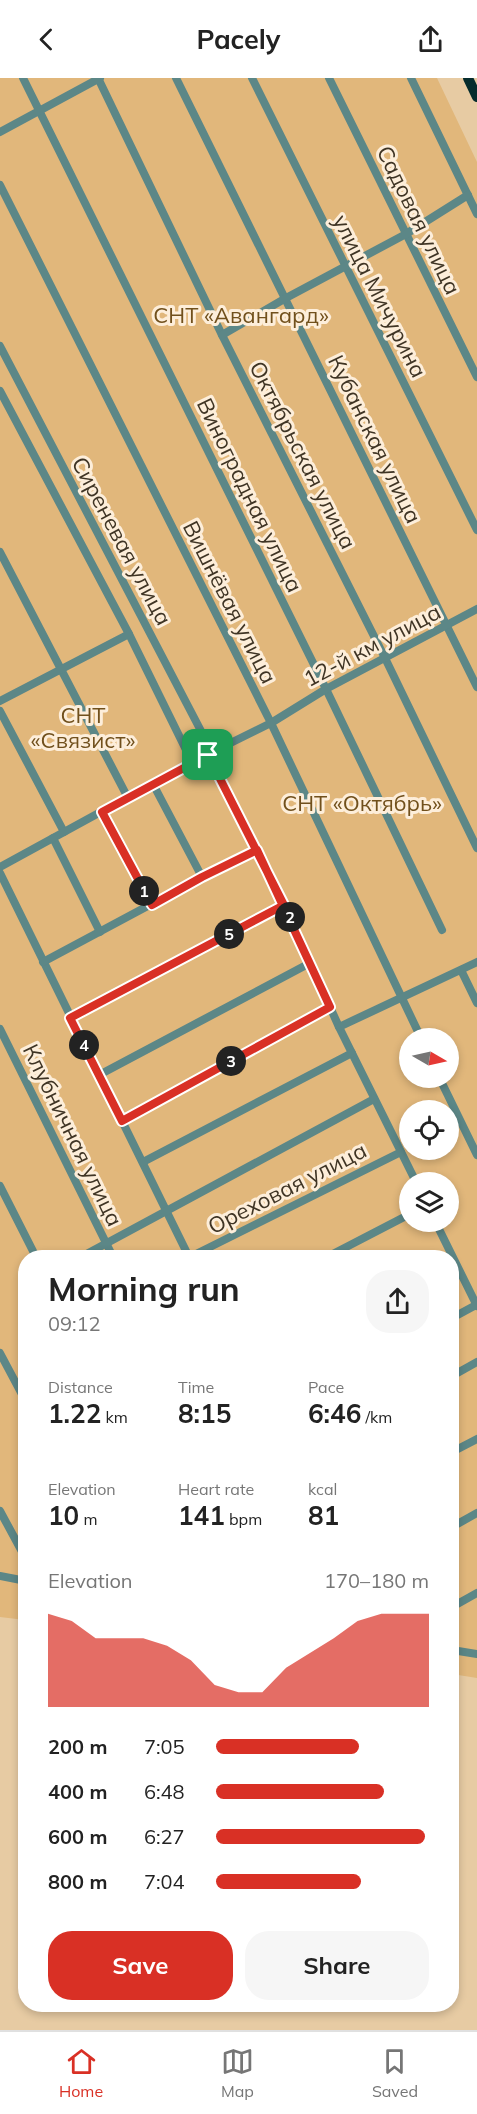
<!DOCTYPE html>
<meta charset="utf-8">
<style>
:root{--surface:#fff;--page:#f6f6f6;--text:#222;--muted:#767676;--line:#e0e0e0;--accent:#d93025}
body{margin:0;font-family:Mulish,sans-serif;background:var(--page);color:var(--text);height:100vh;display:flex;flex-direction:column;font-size:22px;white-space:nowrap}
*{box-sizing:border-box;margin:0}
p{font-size:20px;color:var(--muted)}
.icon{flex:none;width:33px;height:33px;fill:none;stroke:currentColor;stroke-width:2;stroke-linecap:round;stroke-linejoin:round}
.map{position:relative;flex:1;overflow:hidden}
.side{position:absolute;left:18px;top:1172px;width:441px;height:762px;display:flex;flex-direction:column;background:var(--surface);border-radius:24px;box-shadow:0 3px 9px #0003}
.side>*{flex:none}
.needle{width:39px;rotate:99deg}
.buttons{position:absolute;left:399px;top:950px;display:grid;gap:12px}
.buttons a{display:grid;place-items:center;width:60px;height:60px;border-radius:50%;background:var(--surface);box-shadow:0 3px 9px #0003;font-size:30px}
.pin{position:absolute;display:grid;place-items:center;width:51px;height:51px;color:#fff;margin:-26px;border-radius:12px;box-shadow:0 3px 9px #0006}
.km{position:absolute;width:30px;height:30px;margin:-15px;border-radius:50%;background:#222;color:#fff;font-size:16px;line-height:30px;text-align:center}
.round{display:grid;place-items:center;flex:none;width:63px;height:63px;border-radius:24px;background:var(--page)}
.headline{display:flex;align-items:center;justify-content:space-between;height:102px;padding:0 30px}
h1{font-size:33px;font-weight:700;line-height:45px}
.stats{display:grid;grid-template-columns:repeat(3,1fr);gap:9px;height:102px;padding:6px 30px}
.stats div{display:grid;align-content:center}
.stats b{font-size:26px;font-weight:700}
.stats small{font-size:16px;font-weight:400}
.stats p{font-size:16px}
.chart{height:168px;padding:12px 30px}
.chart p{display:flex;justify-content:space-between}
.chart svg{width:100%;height:108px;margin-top:6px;fill:var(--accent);opacity:.7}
.action{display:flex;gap:12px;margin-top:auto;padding:12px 30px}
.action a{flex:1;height:69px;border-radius:24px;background:var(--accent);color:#fff;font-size:24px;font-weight:700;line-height:69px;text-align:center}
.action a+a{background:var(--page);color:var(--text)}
ul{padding:0 30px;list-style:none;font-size:20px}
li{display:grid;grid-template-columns:96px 72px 1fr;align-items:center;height:45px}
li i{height:15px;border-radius:8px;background:var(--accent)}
header{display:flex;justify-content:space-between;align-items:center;height:78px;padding:0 30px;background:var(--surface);font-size:27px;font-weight:700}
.dock{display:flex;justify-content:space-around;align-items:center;height:84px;border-top:2px solid var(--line);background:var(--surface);font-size:16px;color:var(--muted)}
.dock a{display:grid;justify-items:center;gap:3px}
.dock .current{color:var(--accent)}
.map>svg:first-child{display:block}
</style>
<header><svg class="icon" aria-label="back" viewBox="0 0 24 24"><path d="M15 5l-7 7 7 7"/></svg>Pacely<svg class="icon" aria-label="share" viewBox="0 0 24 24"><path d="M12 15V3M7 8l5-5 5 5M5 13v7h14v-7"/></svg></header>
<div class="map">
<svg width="477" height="1952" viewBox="0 0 477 1952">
<rect width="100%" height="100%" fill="#e7cba3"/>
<path fill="#e1b77b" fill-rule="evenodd" d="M0 0H437L477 84V1600L452 1596V1179H26L25 1542 0 1539ZM410 960H448V999H410ZM410 1032H448V1071H410ZM410 1104H448V1143H410Z"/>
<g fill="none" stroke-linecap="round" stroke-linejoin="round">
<g stroke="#5c8787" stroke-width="8">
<path d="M23 0 326 611 442 852"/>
<path d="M98 0 222 257 385 580 477 770"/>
<path d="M176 0 477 609"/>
<path d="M252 0 477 452"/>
<path d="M329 0 477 299"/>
<path d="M411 0 477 136"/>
<path d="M0 54 100 0"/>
<path d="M0 107 271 645 421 960"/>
<path d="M222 257 286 220 406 156 468 117"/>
<path d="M0 268 212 674"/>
<path d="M0 313 129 556 192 684"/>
<path d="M0 474 128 720"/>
<path d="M0 623 129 556"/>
<path d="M0 633 64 754"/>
<path d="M208 677 284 827 339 949 416 1104"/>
<path d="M153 706 202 799"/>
<path d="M102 734 152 827"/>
<path d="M53 760 100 854"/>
<path d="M0 789 192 684 271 645 326 611 477 531"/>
<path d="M0 795 189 1179"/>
<path d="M43 884 202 799 257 772"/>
<path d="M461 892 477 925"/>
<path d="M70 940 284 827"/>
<path d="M339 949 477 884"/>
<path d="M0 951 113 1179"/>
<path d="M99 997 310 885"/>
<path d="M439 999 477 1077"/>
<path d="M122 1043 330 929"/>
<path d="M143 1084 352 975"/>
<path d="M0 1108 36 1179"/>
<path d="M435 1143 477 1228"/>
<path d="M81 1179 374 1021"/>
<path d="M190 1179 401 1074"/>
<path d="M327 1179 410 1136"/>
<path d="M452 1240 476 1227"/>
<path d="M0 1275 26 1324"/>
<path d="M452 1298 477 1284"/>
<path d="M452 1374 477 1361"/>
<path d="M0 1433 26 1481"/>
<path d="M452 1449 477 1435"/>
<path d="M0 1498 26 1503"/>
<path d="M452 1529 477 1515"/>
<path d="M452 1572 477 1576"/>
</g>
<path stroke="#052c2d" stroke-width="10" d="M468 0 477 19"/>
</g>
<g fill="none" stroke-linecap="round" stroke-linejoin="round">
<g stroke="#fff" stroke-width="12">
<path id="route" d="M208 677 102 734 152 827 202 799 257 772 330 929 122 1043 70 940 284 827 208 677"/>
</g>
<use href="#route" stroke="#d93025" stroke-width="8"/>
</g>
<g text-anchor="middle" stroke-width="6" stroke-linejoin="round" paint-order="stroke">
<g font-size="22" fill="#3f3424" stroke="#fdeeda">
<text transform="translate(419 142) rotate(64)" y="8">Садовая улица</text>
<text transform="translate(380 218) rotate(63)" y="8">улица Мичурина</text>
<text transform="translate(375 361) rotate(64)" y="8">Кубанская улица</text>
<text transform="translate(303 377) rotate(63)" y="8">Октябрьская улица</text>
<text transform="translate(250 417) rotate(64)" y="8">Виноградная улица</text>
<text transform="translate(122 463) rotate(62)" y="8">Сиреневая улица</text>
<text transform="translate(230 524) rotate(63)" y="8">Вишнёвая улица</text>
<text transform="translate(372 567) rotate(-28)" y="8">12-й км улица</text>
<text transform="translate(73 1057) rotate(64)" y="8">Клубничная улица</text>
<text transform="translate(287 1110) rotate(-27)" y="8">Ореховая улица</text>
</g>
<g font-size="22" fill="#71501c" stroke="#fdeeda">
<text x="241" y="245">СНТ «Авангард»</text>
<text x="83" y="645">СНТ<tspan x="83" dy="25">«Связист»</tspan></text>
<text x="362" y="733">СНТ «Октябрь»</text>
</g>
</g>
</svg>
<div class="buttons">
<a><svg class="needle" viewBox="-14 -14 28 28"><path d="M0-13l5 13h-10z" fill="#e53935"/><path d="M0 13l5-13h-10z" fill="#767676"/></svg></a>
<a><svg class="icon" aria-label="locate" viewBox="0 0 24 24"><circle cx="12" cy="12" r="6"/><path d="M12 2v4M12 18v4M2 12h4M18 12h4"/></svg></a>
<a><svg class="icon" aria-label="layers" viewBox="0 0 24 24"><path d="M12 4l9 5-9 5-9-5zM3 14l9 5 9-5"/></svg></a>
</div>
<div class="pin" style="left:208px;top:677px;background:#1e9e55"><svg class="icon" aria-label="arrive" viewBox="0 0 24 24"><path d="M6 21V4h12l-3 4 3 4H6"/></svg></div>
<b class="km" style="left:144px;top:813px">1</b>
<b class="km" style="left:290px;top:839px">2</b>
<b class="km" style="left:231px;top:983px">3</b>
<b class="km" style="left:84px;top:967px">4</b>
<b class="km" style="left:229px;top:856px">5</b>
<section class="side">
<div class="headline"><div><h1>Morning run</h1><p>09:12</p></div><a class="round"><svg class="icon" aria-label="share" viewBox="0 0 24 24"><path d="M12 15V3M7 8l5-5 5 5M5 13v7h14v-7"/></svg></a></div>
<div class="stats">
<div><p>Distance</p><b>1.22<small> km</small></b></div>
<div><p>Time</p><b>8:15</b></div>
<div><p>Pace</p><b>6:46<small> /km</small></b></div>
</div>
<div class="stats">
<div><p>Elevation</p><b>10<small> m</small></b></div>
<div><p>Heart rate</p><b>141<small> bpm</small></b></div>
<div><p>kcal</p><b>81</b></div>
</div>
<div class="chart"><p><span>Elevation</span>170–180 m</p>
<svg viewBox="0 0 160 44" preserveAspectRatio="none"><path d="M0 44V6L10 9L20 16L30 16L40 16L50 19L60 25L70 35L80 38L90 38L100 28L110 22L120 16L130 9L140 6L150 6L160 6V44z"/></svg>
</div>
<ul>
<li><b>200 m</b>7:05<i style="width:67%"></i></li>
<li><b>400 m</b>6:48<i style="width:79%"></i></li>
<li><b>600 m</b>6:27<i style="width:98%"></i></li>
<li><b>800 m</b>7:04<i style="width:68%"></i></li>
</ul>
<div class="action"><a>Save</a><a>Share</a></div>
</section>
</div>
<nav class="dock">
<a class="current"><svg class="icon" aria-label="home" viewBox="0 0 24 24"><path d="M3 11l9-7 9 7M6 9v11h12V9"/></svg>Home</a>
<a><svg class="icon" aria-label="map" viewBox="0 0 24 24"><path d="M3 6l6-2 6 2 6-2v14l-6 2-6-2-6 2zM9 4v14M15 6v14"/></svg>Map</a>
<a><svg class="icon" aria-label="saved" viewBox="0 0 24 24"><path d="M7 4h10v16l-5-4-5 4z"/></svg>Saved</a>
</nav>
